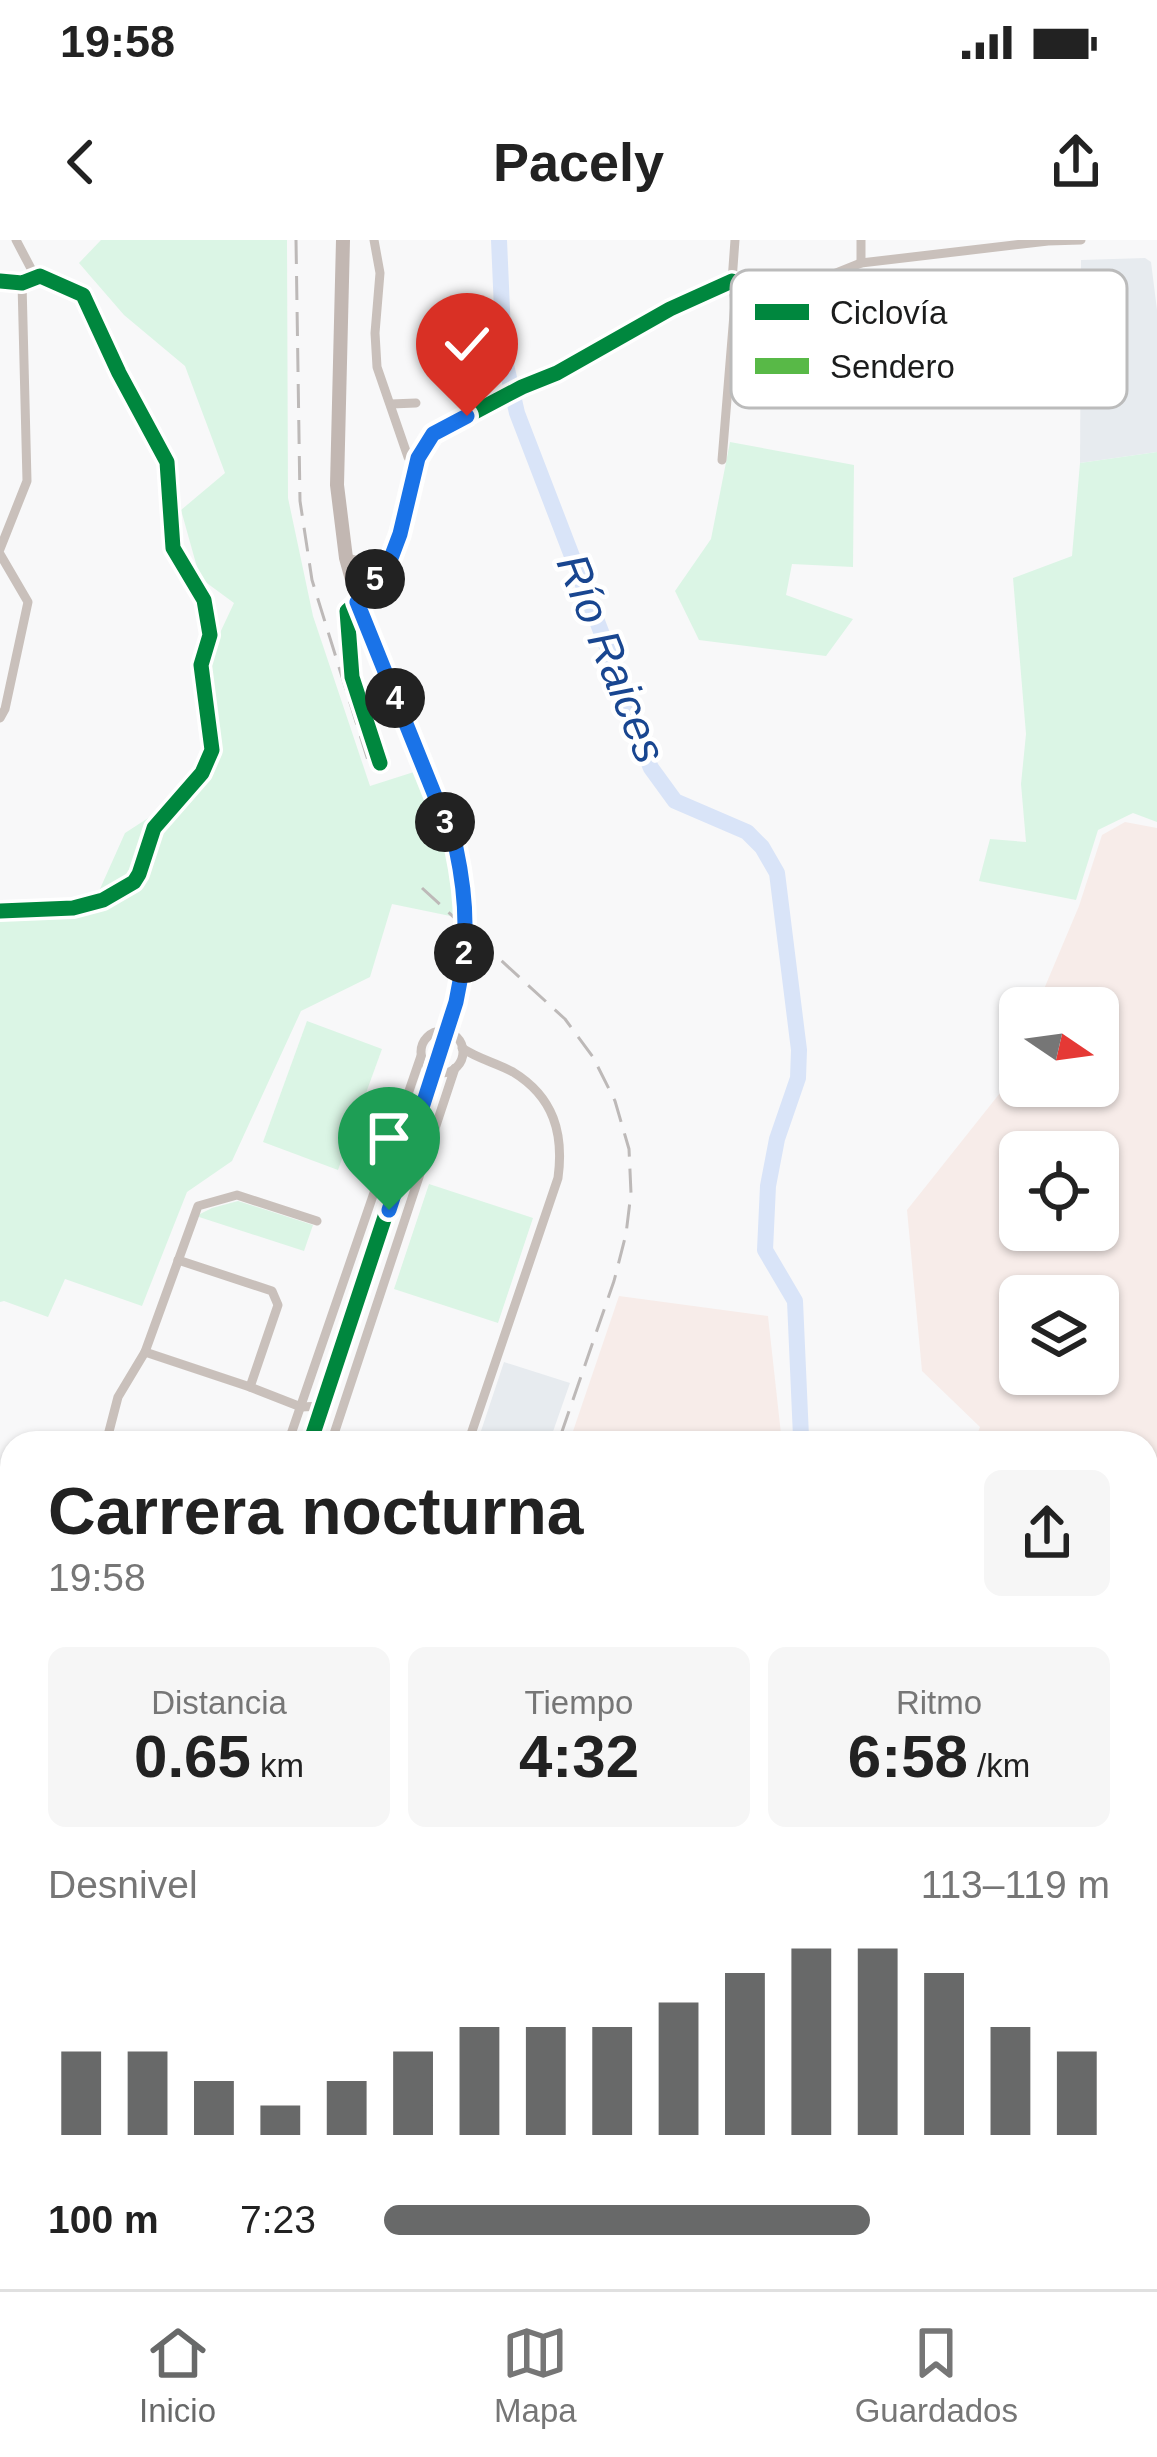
<!DOCTYPE html>
<html lang="es">
<meta charset="utf-8">
<style>
:root{--surface:#fff;--page:#f6f6f6;--text:#222;--muted:#767676;--line:#e0e0e0;--accent:#686969}
body{margin:0;font-family:Helvetica,sans-serif;background:var(--page);color:var(--text);height:100vh;display:flex;flex-direction:column;font-size:45px;white-space:nowrap}
*{box-sizing:border-box;margin:0}
p{font-size:39px;color:var(--muted)}
.icon{flex:none;width:66px;height:66px;fill:none;stroke:currentColor;stroke-width:2;stroke-linecap:round;stroke-linejoin:round}
.map{position:relative;flex:1;overflow:hidden}
.sheet{position:absolute;left:0px;top:1191px;width:1158px;height:858px;display:flex;flex-direction:column;background:var(--surface);border-radius:36px 36px 0 0;box-shadow:0 3px 9px #0004}
.sheet>*{flex:none}
.needle{width:78px;rotate:103deg}
.fabs{position:absolute;left:999px;top:747px;display:grid;gap:24px}
.fabs a{display:grid;place-items:center;width:120px;height:120px;border-radius:18px;background:var(--surface);box-shadow:0 3px 9px #0004;font-size:60px}
.pin{position:absolute;display:grid;place-items:center;width:102px;height:102px;color:#fff;margin:-123px -51px;border-radius:50% 50% 50% 0;rotate:-45deg;box-shadow:0 0 12px #0007}
.pin .icon{rotate:45deg}
.km{position:absolute;width:60px;height:60px;margin:-30px;border-radius:50%;background:#222;color:#fff;font-size:33px;line-height:60px;text-align:center}
.round{display:grid;place-items:center;flex:none;width:126px;height:126px;border-radius:18px;background:var(--page)}
.summary{display:flex;align-items:center;justify-content:space-between;height:204px;padding:0 48px}
h1{font-size:66px;font-weight:600;line-height:90px}
.stats{display:grid;grid-template-columns:repeat(3,1fr);gap:18px;height:204px;padding:12px 48px}
.stats div{display:grid;align-content:center;border-radius:18px;background:var(--page);text-align:center}
.stats b{font-size:60px;font-weight:600}
.stats small{font-size:33px;font-weight:400}
.stats p{font-size:33px}
.chart{height:336px;padding:24px 48px}
.chart p{display:flex;justify-content:space-between}
.chart svg{width:100%;height:216px;margin-top:12px;stroke:var(--accent);stroke-width:6}
ul{padding:0 48px;list-style:none;font-size:39px}
li{display:grid;grid-template-columns:192px 144px 1fr;align-items:center;height:90px}
li i{height:30px;border-radius:15px;background:var(--accent)}
.status{display:flex;justify-content:space-between;align-items:center;height:84px;padding:0 60px;background:var(--surface);direction:ltr}
.status svg{height:33px;fill:currentColor}
header{display:flex;justify-content:space-between;align-items:center;height:156px;padding:0 48px;background:var(--surface);font-size:54px;font-weight:600}
.menu{display:flex;justify-content:space-around;align-items:center;height:168px;border-top:3px solid var(--line);background:var(--surface);font-size:33px;color:var(--muted)}
.menu a{display:grid;justify-items:center;gap:6px}
.menu .current{color:var(--accent)}
.map>svg:first-child{display:block}
</style>
<div class="status"><b>19:58</b><svg viewBox="0 0 49 12"><path d="M0 12V9h3v3zM5 12V6h3v6zM10 12V3h3v9zM15 12V0h3v12zM26 1h20v11H26zM47 4h2v5h-2z"/></svg></div>
<header><svg class="icon" aria-label="back" viewBox="0 0 24 24"><path d="M15 5l-7 7 7 7"/></svg>Pacely<svg class="icon" aria-label="share" viewBox="0 0 24 24"><path d="M12 15V3M7 8l5-5 5 5M5 13v7h14v-7"/></svg></header>
<div class="map">
<svg width="1157" height="2049" viewBox="0 0 1157 2049">
<rect width="100%" height="100%" fill="#f8f8f9"/>
<g fill="#e7ebef">
<path d="M1145 18 1151 22 1157 70V212L1080 223 1081 20Z"/>
<path d="M504 1122 570 1143 549 1203H477Z"/>
</g>
<g fill="#f7ece9" fill-rule="evenodd">
<path d="M1125 582 1157 588V2049H282L286 2037H1146V1203H974L980 1187 922 1131 907 970 1000 853 1020 806V846H1098V768H1036L1079 666 1102 595ZM1098 912V990H1020V912ZM1020 1056H1098V1134H1020Z"/>
<path d="M619 1056 768 1076 782 1203H569Z"/>
</g>
<g fill="#dbf5e5">
<path d="M101 0H287L288 258 313 376 370 546 417 531 450 607 460 678 392 664 370 737 301 771 232 921 187 952 142 1066 65 1039 48 1077 4 1061 0 1062V680L95 660 125 593 207 540 204 427 234 363 200 338 181 270 225 233 185 126 124 75 79 23Z"/>
<path d="M730 202 854 225 853 327 792 324 786 355 853 379 826 416 699 400 675 351 711 299Z"/>
<path d="M1157 212V582L1133 573 1098 590 1076 660 979 641 990 599 1026 602 1021 544 1026 494 1013 338 1072 316 1080 223Z"/>
<path d="M307 781 382 809 338 930 263 902Z"/>
<path d="M429 944 533 978 498 1083 394 1049Z"/>
<path d="M238 961 313 985 304 1011 196 976 212 968Z"/>
</g>
<g fill="none" stroke-linecap="round" stroke-linejoin="round">
<g stroke="#d9e4f8" stroke-width="16">
<path d="M499 0 504 116 517 173 610 415 617 449 651 528 675 561 747 592 762 607 777 633 799 810 798 838 777 899 768 946 765 1010 795 1061 801 1197 806 1203"/>
<path d="M957 1203H969"/>
<path d="M953 2049 958 2037"/>
</g>
<g stroke="#c9c0bb" stroke-width="9">
<path d="M16 0 36 38"/>
<path d="M374 0 380 33 375 93 377 127 408 217 415 229"/>
<path d="M735 0 732 41 735 62 747 69 861 23 1048 1 1081 0"/>
<path d="M861 23V0"/>
<path d="M0 41 22 43 40 36 83 55 119 133 167 222 173 308 204 360 210 395 201 425 212 510 202 533 154 588 139 634 134 642 103 660 73 668 0 671"/>
<path d="M391 164 416 163"/>
<path d="M722 220 735 62"/>
<path d="M0 309 27 241 22 43"/>
<path d="M0 314 28 362 5 469 0 478"/>
<path d="M346 318 382 326"/>
<path d="M380 523 352 437 347 371 357 362 365 360 382 326 391 318 400 294 418 218 433 194 522 147 557 133 670 69 732 41"/>
<circle cx="442" cy="812" r="21"/>
<path d="M462 808C478 819 497 823 513 832 554 857 564 894 558 938L468 1203"/>
<path d="M178 1020 272 1051 278 1065 250 1147"/>
<path d="M145 1112 250 1147 301 1167 323 1166"/>
<path d="M106 1203 118 1157 145 1112 198 966 237 955 317 981"/>
<path d="M288 1203 421 816"/>
<path d="M331 1203 455 828"/>
<path d="M0 1237 12 1248"/>
<path d="M155 2037V2049"/>
<path d="M192 2049 197 2037"/>
</g>
<path stroke="#c9c0bb" stroke-width="10" d="M0 1536 12 1575"/>
<g stroke="#c2b7b2" stroke-width="14">
<path d="M310 1203 456 762 467 676 464 648 456 608 362 376 346 318 337 245 343 0"/>
<path d="M83 2037 84 2049"/>
</g>
<g stroke="#bdb9b8" stroke-width="3" stroke-dasharray="24 12" stroke-linecap="butt">
<path d="M296 0 300 261 312 340 370 527"/>
<path d="M422 648 565 779 593 817 615 861 629 909 631 953 626 994 614 1041 558 1203"/>
<path d="M267 2049 272 2037"/>
</g>
<g stroke="#58b947" stroke-width="12" stroke-dasharray="24 12" stroke-linecap="butt">
<path d="M155 2037V2049"/>
<path d="M192 2049 197 2037"/>
</g>
<g stroke="#fff" stroke-width="22">
<g id="cycleway">
<path d="M0 41 22 43 40 36 83 55 119 133 167 222 173 308 204 360 210 395 201 425 212 510 202 533 154 588 139 634 134 642 103 660 73 668 0 671"/>
<path d="M380 523 352 437 347 371 357 362 365 360 382 326 391 318 400 294 418 218 433 194 522 147 557 133 670 69 732 41"/>
<path d="M310 1203 456 762C468 706 468 664 456 608L357 362"/>
</g>
</g>
<use href="#cycleway" stroke="#00873e" stroke-width="15"/>
</g>
<g fill="none" stroke-linecap="round" stroke-linejoin="round">
<g stroke="#fff" stroke-width="24">
<path id="route" d="M389 970 456 762C468 706 468 664 456 608L357 362 365 360 382 326 391 318 400 294 418 218 433 194 467 176"/>
</g>
<use href="#route" stroke="#1a73e8" stroke-width="15"/>
</g>
<g text-anchor="middle" stroke-width="9" stroke-linejoin="round" paint-order="stroke">
<g font-size="45" font-style="italic" fill="#194690" stroke="#fff">
<text transform="translate(612 418) rotate(68)" y="16">Río Raices</text>
</g>
</g>
<rect x="731" y="30" width="396" height="138" rx="18" fill="#fff" stroke="#bbb" stroke-width="3"/>
<rect x="755" y="64" width="54" height="16" fill="#00873e"/>
<rect x="755" y="118" width="54" height="16" fill="#58b947"/>
<g font-size="33" fill="#1b1c1c">
<text x="830" y="84">Ciclovía</text>
<text x="830" y="138">Sendero</text>
</g>
</svg>
<div class="fabs">
<a><svg class="needle" viewBox="-14 -14 28 28"><path d="M0-13l5 13h-10z" fill="#e53935"/><path d="M0 13l5-13h-10z" fill="#767676"/></svg></a>
<a><svg class="icon" aria-label="locate" viewBox="0 0 24 24"><circle cx="12" cy="12" r="6"/><path d="M12 2v4M12 18v4M2 12h4M18 12h4"/></svg></a>
<a><svg class="icon" aria-label="layers" viewBox="0 0 24 24"><path d="M12 4l9 5-9 5-9-5zM3 14l9 5 9-5"/></svg></a>
</div>
<div class="pin" style="left:389px;top:970px;background:#1e9e55"><svg class="icon" aria-label="arrive" viewBox="0 0 24 24"><path d="M6 21V4h12l-3 4 3 4H6"/></svg></div>
<div class="pin" style="left:467px;top:176px;background:#d93025"><svg class="icon" aria-label="check" viewBox="0 0 24 24"><path d="M5 12l5 5 9-10"/></svg></div>
<b class="km" style="left:464px;top:713px">2</b>
<b class="km" style="left:445px;top:582px">3</b>
<b class="km" style="left:395px;top:458px">4</b>
<b class="km" style="left:375px;top:339px">5</b>
<section class="sheet">
<div class="summary"><div><h1>Carrera nocturna</h1><p>19:58</p></div><a class="round"><svg class="icon" aria-label="share" viewBox="0 0 24 24"><path d="M12 15V3M7 8l5-5 5 5M5 13v7h14v-7"/></svg></a></div>
<div class="stats">
<div><p>Distancia</p><b>0.65<small> km</small></b></div>
<div><p>Tiempo</p><b>4:32</b></div>
<div><p>Ritmo</p><b>6:58<small> /km</small></b></div>
</div>
<div class="chart"><p><span>Desnivel</span>113–119 m</p>
<svg viewBox="0 0 160 44" preserveAspectRatio="none"><path d="M5 44V27M15 44V27M25 44V33M35 44V38M45 44V33M55 44V27M65 44V22M75 44V22M85 44V22M95 44V17M105 44V11M115 44V6M125 44V6M135 44V11M145 44V22M155 44V27"/></svg>
</div>
<ul>
<li><b>100 m</b>7:23<i style="width:67%"></i></li>
</ul>
</section>
</div>
<nav class="menu">
<a class="current"><svg class="icon" aria-label="home" viewBox="0 0 24 24"><path d="M3 11l9-7 9 7M6 9v11h12V9"/></svg>Inicio</a>
<a><svg class="icon" aria-label="map" viewBox="0 0 24 24"><path d="M3 6l6-2 6 2 6-2v14l-6 2-6-2-6 2zM9 4v14M15 6v14"/></svg>Mapa</a>
<a><svg class="icon" aria-label="saved" viewBox="0 0 24 24"><path d="M7 4h10v16l-5-4-5 4z"/></svg>Guardados</a>
</nav>
